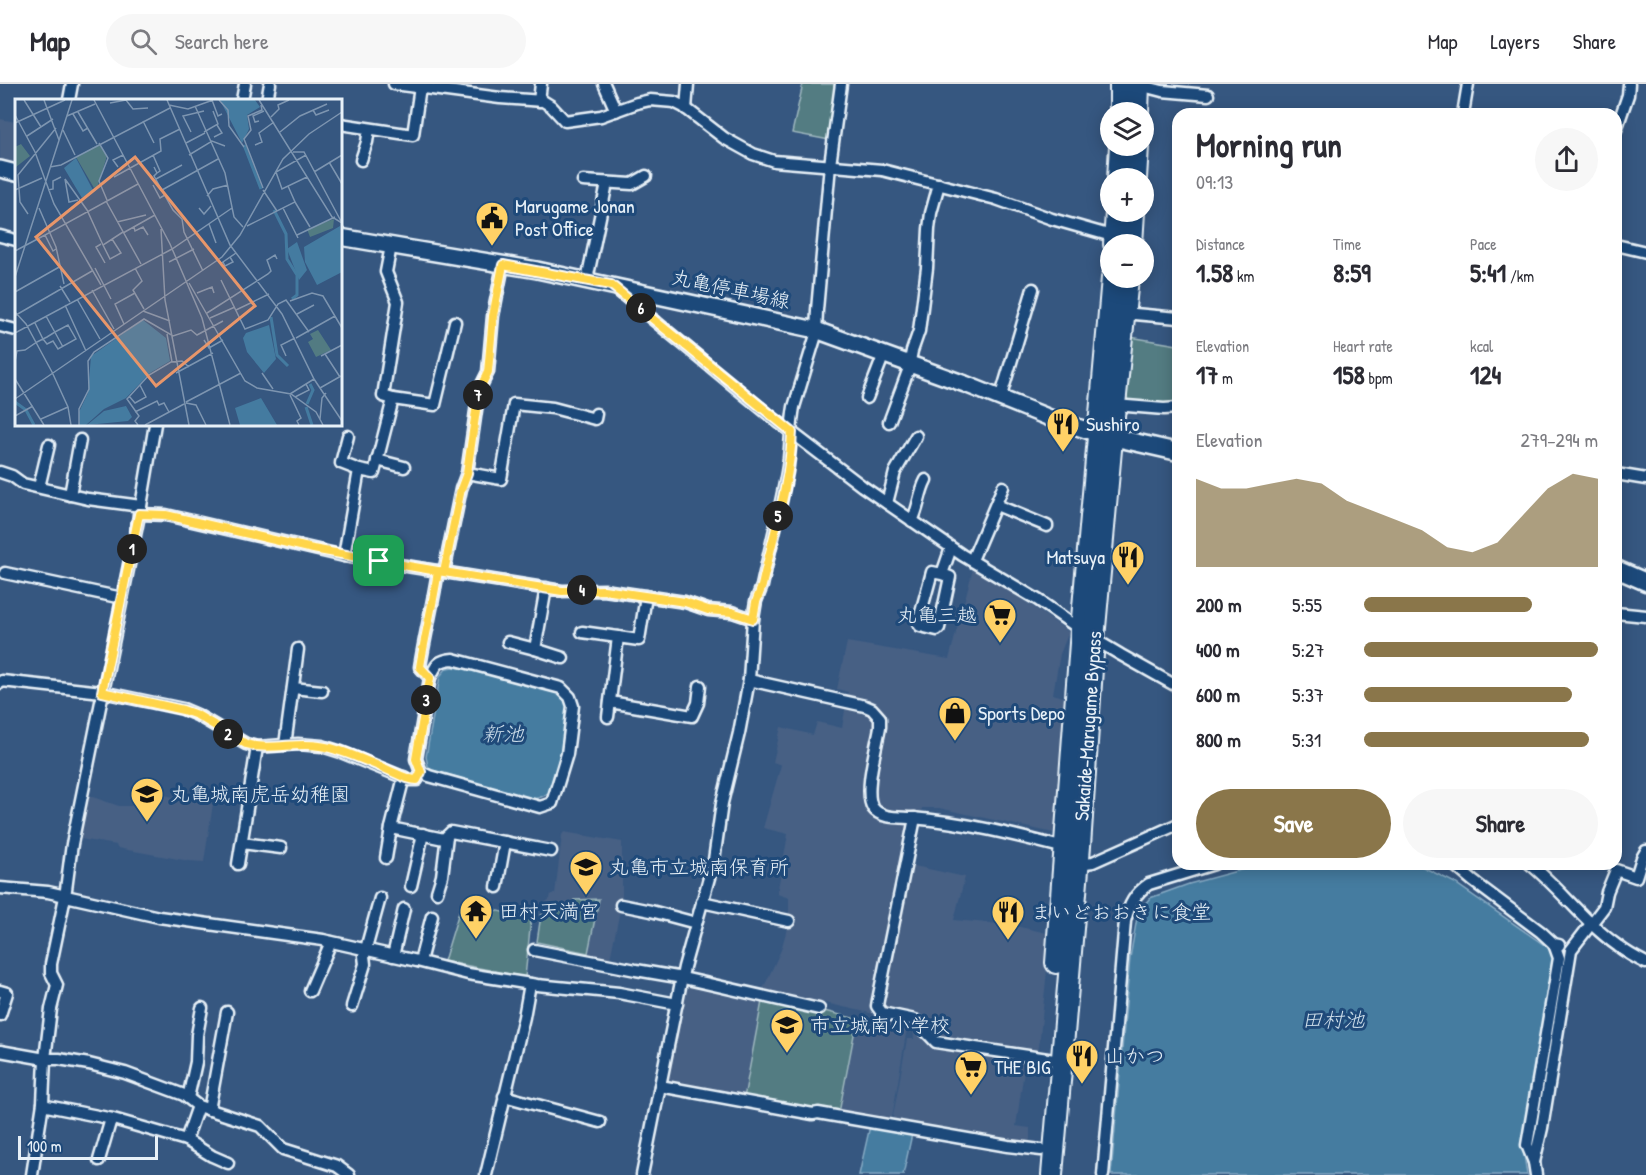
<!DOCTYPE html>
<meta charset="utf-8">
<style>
:root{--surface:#fff;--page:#f7f7f7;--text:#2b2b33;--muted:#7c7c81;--line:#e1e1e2;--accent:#8a764a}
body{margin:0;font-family:"Patrick Hand","Klee One",sans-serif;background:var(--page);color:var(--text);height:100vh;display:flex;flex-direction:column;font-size:22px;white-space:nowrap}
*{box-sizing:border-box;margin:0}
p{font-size:20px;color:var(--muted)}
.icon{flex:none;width:33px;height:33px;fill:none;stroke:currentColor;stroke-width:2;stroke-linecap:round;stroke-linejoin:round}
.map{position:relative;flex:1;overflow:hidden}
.details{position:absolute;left:1172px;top:24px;width:450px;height:762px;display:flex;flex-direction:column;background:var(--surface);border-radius:18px;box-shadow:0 3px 15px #0003}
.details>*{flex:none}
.tools{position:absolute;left:1100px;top:18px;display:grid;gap:12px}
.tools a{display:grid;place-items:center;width:54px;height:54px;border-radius:50%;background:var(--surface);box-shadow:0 3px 15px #0003;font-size:30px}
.scale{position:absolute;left:18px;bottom:15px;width:140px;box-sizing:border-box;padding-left:6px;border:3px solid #e8f1f8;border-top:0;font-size:16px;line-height:21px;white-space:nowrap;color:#e8f1f8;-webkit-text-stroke:4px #1f4a7a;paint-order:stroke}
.pin{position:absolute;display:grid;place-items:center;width:51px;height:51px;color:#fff;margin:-26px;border-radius:12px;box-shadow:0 3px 9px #0006}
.km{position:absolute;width:30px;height:30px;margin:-15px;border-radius:50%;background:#222;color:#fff;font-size:16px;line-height:30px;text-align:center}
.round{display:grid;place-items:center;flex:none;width:63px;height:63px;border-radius:32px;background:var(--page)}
.head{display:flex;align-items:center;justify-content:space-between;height:102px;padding:0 24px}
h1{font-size:33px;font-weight:700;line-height:45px}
.stats{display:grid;grid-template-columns:repeat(3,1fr);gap:9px;height:102px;padding:6px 24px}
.stats div{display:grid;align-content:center}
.stats b{font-size:26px;font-weight:700}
.stats small{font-size:16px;font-weight:400}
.stats p{font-size:16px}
.chart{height:168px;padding:12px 24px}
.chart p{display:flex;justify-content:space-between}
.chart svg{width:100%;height:108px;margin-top:6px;fill:var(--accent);opacity:.7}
.cta{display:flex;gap:12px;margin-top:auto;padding:12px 24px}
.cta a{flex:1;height:69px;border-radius:36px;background:var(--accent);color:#fff;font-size:24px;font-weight:700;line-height:69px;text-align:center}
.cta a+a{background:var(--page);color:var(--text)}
ul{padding:0 24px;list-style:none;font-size:20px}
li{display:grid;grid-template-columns:96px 72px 1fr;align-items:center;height:45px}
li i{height:15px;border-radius:8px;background:var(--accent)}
header{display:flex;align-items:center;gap:36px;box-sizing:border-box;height:84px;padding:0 30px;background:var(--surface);border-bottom:2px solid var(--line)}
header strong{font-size:28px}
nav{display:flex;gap:33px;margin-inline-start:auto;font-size:21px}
.search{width:420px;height:54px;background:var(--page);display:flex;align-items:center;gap:15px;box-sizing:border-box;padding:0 21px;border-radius:33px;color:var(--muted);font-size:22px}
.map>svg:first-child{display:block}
</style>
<header>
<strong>Map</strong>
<div class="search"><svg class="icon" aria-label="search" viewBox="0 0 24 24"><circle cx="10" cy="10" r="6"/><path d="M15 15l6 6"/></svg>Search here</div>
<nav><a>Map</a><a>Layers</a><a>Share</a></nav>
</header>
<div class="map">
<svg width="1646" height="1091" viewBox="0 0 1646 1091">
<rect width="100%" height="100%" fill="#365780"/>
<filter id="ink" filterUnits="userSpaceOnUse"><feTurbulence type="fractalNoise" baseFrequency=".0167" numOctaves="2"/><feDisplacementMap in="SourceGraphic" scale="12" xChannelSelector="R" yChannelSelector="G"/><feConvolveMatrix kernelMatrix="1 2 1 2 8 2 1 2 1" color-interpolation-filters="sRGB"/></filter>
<g filter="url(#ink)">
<g fill="#466084">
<path d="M0 35 16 38V83L0 79Z"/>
<path d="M974 481 1069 548 1060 570 1053 610 1067 614 1058 750 939 724H922L910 781 965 793 954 836 1011 841 1047 849V887L1037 981 1025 980 1016 1042 1030 1044V1057L1018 1059 892 1038 907 955H914L913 940 910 938 763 905 781 866 789 837V814L777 810 788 750 763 744 781 681 773 678 781 643 813 651 817 638 842 644 848 608 837 605 847 558 949 575Z"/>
<path d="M136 705 174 713 213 720 204 778 189 777 117 764 116 761 80 755 87 711 119 722H132Z"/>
<path d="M564 748 622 758V817L610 875 537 858 543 820 550 815 551 810H555L562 751Z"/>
<path d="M688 895 857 935 907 944 891 1040 903 1091H859L870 1042 667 1000 666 996Z"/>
</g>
<g fill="#527b82" stroke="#9db6bd" stroke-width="1.5">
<path d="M803 0H839L830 56 792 49Z"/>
<path d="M1130 253 1177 261V321L1125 318Z"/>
<path d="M599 815 588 869 537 858 541 831 562 826 572 828 574 816Z"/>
<path d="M462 818 531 835 525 893 444 877Z"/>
<path d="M763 912 857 935 839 1029 813 1027 744 1014Z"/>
</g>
<g fill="#447ba0" stroke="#86aac3" stroke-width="1.5">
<path d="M453 583 472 586 560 610 566 615 568 622 564 664C552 683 565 710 533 715L432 686 428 682 426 673 440 592 447 584Z"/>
<path d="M1263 780H1417L1455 799 1547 863 1554 871 1555 882 1523 1064 1527 1091H1111L1130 874 1138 828 1150 814 1189 800Z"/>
<path d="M870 1042 912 1050 903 1091H859Z"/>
</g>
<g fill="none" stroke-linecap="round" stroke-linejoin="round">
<g stroke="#e8f1f8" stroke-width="15">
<g id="street">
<path d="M394 0 500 14 543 17 551 22 565 37 601 32 637 19 650 16 674 18 684 23 724 54 753 70 774 77 882 86 996 115 1052 135 1119 154"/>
<path d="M604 0 616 27"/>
<path d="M1139 1 1162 7 1208 11"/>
<path d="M69 16 72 0"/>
<path d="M242 16 245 0"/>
<path d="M267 16 270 0"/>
<path d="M539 17 541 0"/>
<path d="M686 25 688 0"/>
<path d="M1463 30 1468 0"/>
<path d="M340 40 413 51 420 3"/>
<path d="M1616 46 1628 11 1629 0"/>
<path d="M361 76 367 58 369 45"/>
<path d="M583 97 632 100 646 92"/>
<path d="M0 152 16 156"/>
<path d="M1616 161 1646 168"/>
<path d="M391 162 386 188 398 218 383 312 393 315"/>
<path d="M587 196 607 99"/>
<path d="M616 205 773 334 862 402 962 471 1038 516 1094 555 1121 571 1178 603"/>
<path d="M1124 229 1178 234"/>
<path d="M0 242 16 246"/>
<path d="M867 314 884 270"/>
<path d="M1000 315 1033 205"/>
<path d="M1115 321 1164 325 1178 324"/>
<path d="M889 338 908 287 912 267 919 247 927 184 929 145 931 129 939 100"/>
<path d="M155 340 141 422 72 760 65 813 51 880V889L57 901 51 925 45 975 43 1019 47 1022 113 1035 186 1056 198 1022"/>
<path d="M348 352 341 379 359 386"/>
<path d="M377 376 404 383"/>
<path d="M0 388 12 392 23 400 88 415 141 422"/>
<path d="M467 389 501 395 514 320 553 324 595 335 596 330"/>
<path d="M1616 390 1646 395"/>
<path d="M39 403 49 361"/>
<path d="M70 411 80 356"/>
<path d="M887 419 895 388 916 352"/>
<path d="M996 421 1047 442"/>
<path d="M139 430 166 431 344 472 562 507 604 506 685 518 708 526 732 528 753 535"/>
<path d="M912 437C919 424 919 409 926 396"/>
<path d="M344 472 359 386 374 389 393 315 435 321 455 238"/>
<path d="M972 476 1003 403"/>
<path d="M444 488 461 405 467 389 479 306 488 288 493 232 503 181"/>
<path d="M5 489 122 514"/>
<path d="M942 490 950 493 939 544 937 546 920 542 918 539 932 488 942 490 951 464"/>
<path d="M546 504 535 565 563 574"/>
<path d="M1616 529 1646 532"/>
<path d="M582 548 639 556 646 512"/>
<path d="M508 558 535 565"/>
<path d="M430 594C436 581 438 576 453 575L561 604 570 613 573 622 567 670 552 719 540 723 429 692 421 688 416 675 430 594 420 583C425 551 433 520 438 487"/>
<path d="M749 596 865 622 872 625 880 634V643C877 661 863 709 873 724 881 735 899 733 912 734 964 738 1015 751 1065 764"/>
<path d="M0 599 2 597 102 608 183 625 197 631 246 660 257 663 298 660 322 662 341 668 410 696H417L421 688"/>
<path d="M293 604 322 607"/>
<path d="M610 618 692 632 698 619 700 602"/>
<path d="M608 633 618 553"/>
<path d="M285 661 298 565"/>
<path d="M404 693 391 744 444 755 451 748 551 767"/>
<path d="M915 734 878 916 877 922 882 929 915 936 936 958 1061 977"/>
<path d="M242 759 281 764"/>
<path d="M386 774 391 744"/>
<path d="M238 780 257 663"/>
<path d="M1078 780 1093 778 1178 740"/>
<path d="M1453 780 1473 797 1541 848 1554 860 1559 861"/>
<path d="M1530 780C1561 805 1585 839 1618 862 1627 869 1636 874 1646 879"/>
<path d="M411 802 423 750"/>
<path d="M497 803 505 758"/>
<path d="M0 804 48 808 159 833 323 856 417 877 468 890 537 901 619 909 677 920"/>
<path d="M437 808 442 792 447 752"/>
<path d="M702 818 789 837"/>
<path d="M621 821 651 827 696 839"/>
<path d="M534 866 636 886 683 894 819 925"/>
<path d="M393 872 404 825"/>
<path d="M420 877 432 832"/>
<path d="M0 907 7 909 0 931"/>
<path d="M310 907 331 858"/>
<path d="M352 922 365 880 364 872 380 814"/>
<path d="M0 967 45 975H59L89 980 125 989 184 1011 198 1022 260 1042 283 1065 337 1082 349 1091"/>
<path d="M660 1002 813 1030 818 1029 1008 1062 1041 1066"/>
<path d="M504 1012 600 1038"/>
<path d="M188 1014 196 978 197 951 202 924"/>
<path d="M209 1026 227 928"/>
<path d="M186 1056 212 1072 228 1079"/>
<path d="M99 1076 111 1035"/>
<path d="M1534 1078 1527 1061 1559 874 1554 860"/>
<path d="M32 1091 43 1019"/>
<path d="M486 1091 524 933 530 900"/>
<path d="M642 1091 684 883 714 776 722 719 739 649 749 596 753 535 756 517 762 502C770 464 780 427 787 388 791 367 790 345 794 323L816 251 817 226 830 81 841 0"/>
<path d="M1103 1091 1125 837C1129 821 1135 809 1149 800L1214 780"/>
<path d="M1536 1091 1534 1078 1542 1044 1571 866 1604 823 1607 808 1616 786 1636 793 1642 774 1646 767"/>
</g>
</g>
<g stroke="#e8f1f8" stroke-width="20">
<g id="secondary">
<path d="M0 85 16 89"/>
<path d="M340 153 537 186 816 246 965 300 1055 336 1099 350"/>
</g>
</g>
<g stroke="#e8f1f8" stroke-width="21">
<g id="primary">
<path d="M1099 350 1178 368"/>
<path d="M1616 485 1646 498"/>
</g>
</g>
<g stroke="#e8f1f8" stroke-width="24">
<g id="highway">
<path d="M1120 0V28"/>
<path d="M1138 28 1139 0"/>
<path d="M1118 94 1120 62"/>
<path d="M1136 94 1138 62"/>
<path d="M1114 160 1116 128"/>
<path d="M1132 160 1134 128"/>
<path d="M1056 879 1081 546 1112 194"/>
<path d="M1052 1091 1080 762 1094 555 1115 321 1128 194"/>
</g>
</g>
<use href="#street" stroke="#1f4a7a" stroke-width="10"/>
<use href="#secondary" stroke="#1f4a7a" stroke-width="15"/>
<use href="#primary" stroke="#1f4a7a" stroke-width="16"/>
<use href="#highway" stroke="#1f4a7a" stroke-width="20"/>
</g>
</g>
<g fill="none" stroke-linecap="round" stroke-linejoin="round" filter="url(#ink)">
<g stroke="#fff" stroke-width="12">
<path id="route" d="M379 477 313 465 166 431 139 430 102 608 183 626 197 631 246 660C270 667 295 658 320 662 342 665 365 677 386 685 396 689 406 696 417 696L421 688 416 675 430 594 420 583C425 551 433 520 438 487L444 488 562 507 604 506 685 518 708 526 732 528 753 535 756 518 762 502C773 452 790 399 792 348L611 201 503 181 493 232 488 288 479 306 467 389 461 405 444 488 438 487 379 477"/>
</g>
<use href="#route" stroke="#ffd54a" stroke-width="8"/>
</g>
<defs>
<g id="civic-pin" transform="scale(1.725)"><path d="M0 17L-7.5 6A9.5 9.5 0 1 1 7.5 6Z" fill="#ffd166" stroke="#1f4a7a"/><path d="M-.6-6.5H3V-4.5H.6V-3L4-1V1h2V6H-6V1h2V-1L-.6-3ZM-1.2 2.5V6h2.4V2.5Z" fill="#111"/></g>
<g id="restaurant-pin" transform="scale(1.725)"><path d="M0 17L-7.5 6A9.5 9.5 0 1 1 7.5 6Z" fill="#ffd166" stroke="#1f4a7a"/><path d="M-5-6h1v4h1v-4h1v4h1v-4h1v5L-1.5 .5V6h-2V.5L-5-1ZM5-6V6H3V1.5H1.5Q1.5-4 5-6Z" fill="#111"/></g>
<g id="supermarket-pin" transform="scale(1.725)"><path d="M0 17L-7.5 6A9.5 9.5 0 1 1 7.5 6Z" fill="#ffd166" stroke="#1f4a7a"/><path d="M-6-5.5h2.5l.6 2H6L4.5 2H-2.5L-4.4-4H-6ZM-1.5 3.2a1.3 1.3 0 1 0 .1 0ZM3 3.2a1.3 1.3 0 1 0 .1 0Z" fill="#111"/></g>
<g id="shop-pin" transform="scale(1.725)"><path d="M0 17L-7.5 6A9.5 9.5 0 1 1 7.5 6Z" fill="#ffd166" stroke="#1f4a7a"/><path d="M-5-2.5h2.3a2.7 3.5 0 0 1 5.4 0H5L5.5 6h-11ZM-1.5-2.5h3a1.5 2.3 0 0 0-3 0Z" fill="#111"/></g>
<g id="school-pin" transform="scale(1.725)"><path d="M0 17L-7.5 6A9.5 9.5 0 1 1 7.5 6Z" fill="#ffd166" stroke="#1f4a7a"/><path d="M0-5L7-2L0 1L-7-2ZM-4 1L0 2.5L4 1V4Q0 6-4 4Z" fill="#111"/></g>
<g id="temple-pin" transform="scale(1.725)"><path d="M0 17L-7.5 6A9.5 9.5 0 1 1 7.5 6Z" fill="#ffd166" stroke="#1f4a7a"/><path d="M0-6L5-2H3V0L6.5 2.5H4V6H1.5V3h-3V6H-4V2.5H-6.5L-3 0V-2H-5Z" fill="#111"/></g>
</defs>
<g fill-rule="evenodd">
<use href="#civic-pin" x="492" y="134"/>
<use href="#restaurant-pin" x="1063" y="340"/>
<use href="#restaurant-pin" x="1128" y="473"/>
<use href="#supermarket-pin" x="1000" y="531"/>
<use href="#shop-pin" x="955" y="629"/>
<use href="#school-pin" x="147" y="710"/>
<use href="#school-pin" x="586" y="783"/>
<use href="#temple-pin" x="476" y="827"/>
<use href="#restaurant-pin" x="1008" y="828"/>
<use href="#school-pin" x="787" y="941"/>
<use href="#restaurant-pin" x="1082" y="972"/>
<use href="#supermarket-pin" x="971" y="983"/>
</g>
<g text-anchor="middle" stroke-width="6" stroke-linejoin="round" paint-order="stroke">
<g font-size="20" fill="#e8f1f8" stroke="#1f4a7a" text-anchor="start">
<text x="515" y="129">Marugame Jonan<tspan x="515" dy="23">Post Office</tspan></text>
<text x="1086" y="347">Sushiro</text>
<text x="1105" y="480" text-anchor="end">Matsuya</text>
<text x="977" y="538" text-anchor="end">丸亀三越</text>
<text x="978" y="636">Sports Depo</text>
<text x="170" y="717">丸亀城南虎岳幼稚園</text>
<text x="609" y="790">丸亀市立城南保育所</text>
<text x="499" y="834">田村天満宮</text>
<text x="1031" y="835">まいどおおきに食堂</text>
<text x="810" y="948">市立城南小学校</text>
<text x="1105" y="979">山かつ</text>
<text x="994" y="990">THE BIG</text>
</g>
<g font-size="20" fill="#e8f1f8" stroke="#1f4a7a">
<text transform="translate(731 205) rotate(12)" y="7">丸亀停車場線</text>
<text transform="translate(1088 642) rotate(-86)" y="7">Sakaide-Marugame Bypass</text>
</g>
<g font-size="21" font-style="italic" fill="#cfdfeb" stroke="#1f4a7a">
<text x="503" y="657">新池</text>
<text x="1333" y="943">田村池</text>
</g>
</g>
<g transform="translate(15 15)">
<rect width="327" height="327" fill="#365780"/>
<path d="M6 45 15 57 1 68 0 48ZM84 45 92 57 83 86 79 89 61 58ZM319 120 318 129 295 138 292 130ZM303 231 316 251 301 258 293 243 298 240 295 235Z" fill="#527b82"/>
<path d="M205 1H240L245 8 232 16 234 30 227 44ZM61 59 78 91 67 99 49 69ZM325 127 327 173 302 186 290 163 289 148ZM282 143 292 171 284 181 272 150ZM128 221 151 239 155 262 135 274 111 299 89 310 71 326H64V313L73 294 76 257ZM254 226 261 260 249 274 232 253 228 239 231 234ZM246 299 262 326H225L220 309ZM111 307 117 318 113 322 72 326 89 312Z" fill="#447ba0"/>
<path fill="none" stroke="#447ba0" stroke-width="3" d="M229 46 246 90M259 111 271 135 272 160 282 176V196L277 200M256 218 262 256 273 267M0 303 11 311 19 326M292 305 298 291 295 285M291 308 297 326"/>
<path fill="none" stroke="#7d95b0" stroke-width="1.5" d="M9 1 26 28M29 1 44 41M79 1 155 145 187 219 215 326M152 1 215 146 267 215 299 280 327 322M197 1 203 17 207 15M204 1 213 11 214 27 229 48M244 1 317 118 327 124M95 4 111 1 118 10 133 9M154 6 173 10 198 1M246 6 247 11 233 17 236 31 229 40 248 89M180 7 210 74 219 118 228 128M298 11 301 16 314 11M63 13 82 45M58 15 68 32 73 29M0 16 20 53 39 105 86 186M52 17 80 5M256 18 264 10 263 6 274 1M128 22 139 44M244 22 240 23 238 17 249 12M0 24 50 1M48 31 60 56M176 33 168 17 189 12M189 33 203 25 198 12M265 33 285 17 312 5M12 37 38 20M199 38 207 34 202 26M84 44 93 59 84 82 92 101M171 44 190 34M240 46 247 43 244 34 259 23M278 53H289L327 124M138 56 145 72 142 74 139 68M174 56 197 42 210 47M291 56 261 73 267 90 292 78M314 63 327 85M35 68 46 66 155 9M103 68 98 61 108 56M299 73 327 56M142 74 139 77 158 111 167 120 169 133 188 172M99 78 146 52 145 40 165 30M141 80 167 66M138 86 145 99 150 96M0 91 27 79M33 91 38 90V82L46 78M147 91 203 60M248 91 262 112M192 97 198 90 213 86M63 101 54 103 50 80 72 111 88 146M91 102 126 165M280 103 295 128M24 109 41 148 49 185M184 109 189 115 196 107M268 109 283 139M13 115 5 103 3 76 41 29M102 123 131 116M194 125 201 144M232 127 280 103 273 87M119 128 120 132 128 128 133 136M146 130 150 201 174 326M108 134 140 116M282 136 320 118M97 140 106 154 95 160 88 146 108 133M86 145 81 148 90 164M41 150 38 152 30 136 123 85M0 152 30 136M154 163 179 150M208 163 210 167 218 163 215 158M205 165 221 154M80 169 96 200M120 169 127 182 118 191 129 210M0 178 57 1M206 181 230 230 253 221 263 205 271 201 294 233M174 184 230 282 242 289 276 295 301 313 308 326M45 187 55 203M77 191 99 230M0 193 46 167M182 194 197 188 199 194M62 200 85 240M275 202 297 194 308 197 327 229M50 206 71 252M221 211 254 195M128 212 155 222M0 213 11 225 37 273M192 214 253 175 256 172 252 161 260 156 262 160M282 215 299 206M1 216 77 172M31 217 48 248M195 219 220 208M109 225 100 205 120 194M0 234 157 150 217 109M152 235 157 263M281 239 320 217M189 241 194 249 208 241M310 255 325 278M271 257 266 246 280 239M306 257 327 246M0 262 2 252 10 251 22 243 32 238 40 233 53 226 61 240 43 250 38 242 32 245 28 240 20 224M37 273 53 308 56 326M161 274 198 254M247 274 258 290M0 280 29 326M305 289 326 277M275 295 299 280M275 296 286 319 282 322 284 326M114 297 120 304 131 298 125 286M280 298 294 291 291 285M0 300 207 158 225 136 268 60 294 35 327 13M171 303 226 274M171 304 181 306 191 326M120 313 142 302 144 306 149 304 154 313M0 317 18 307M26 320 53 308M305 320 307 299 311 294M64 326V310L74 290 73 262 79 253 129 220 158 237 176 231 182 236 208 222M123 326 120 322 124 317 112 300 134 276 156 263 167 262 174 268M130 326 169 305"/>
<path fill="#e8966a" fill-opacity="0.15" stroke="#e8966a" stroke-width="3" d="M120 58 240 207 141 287 21 138Z"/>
<rect width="327" height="327" fill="none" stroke="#e8f1f8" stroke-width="3"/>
</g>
</svg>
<div class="tools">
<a><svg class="icon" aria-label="layers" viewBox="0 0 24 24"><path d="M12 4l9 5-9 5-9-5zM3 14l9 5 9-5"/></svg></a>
<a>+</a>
<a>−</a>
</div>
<div class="scale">100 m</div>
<div class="pin" style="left:379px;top:477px;background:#1e9e55"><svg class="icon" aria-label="arrive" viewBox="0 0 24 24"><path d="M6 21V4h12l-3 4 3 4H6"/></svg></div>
<b class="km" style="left:132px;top:465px">1</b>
<b class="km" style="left:228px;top:650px">2</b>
<b class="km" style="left:426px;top:616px">3</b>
<b class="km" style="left:582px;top:506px">4</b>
<b class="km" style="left:778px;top:432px">5</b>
<b class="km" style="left:641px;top:224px">6</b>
<b class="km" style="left:478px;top:311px">7</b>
<section class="details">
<div class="head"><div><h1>Morning run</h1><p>09:13</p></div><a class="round"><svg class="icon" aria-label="share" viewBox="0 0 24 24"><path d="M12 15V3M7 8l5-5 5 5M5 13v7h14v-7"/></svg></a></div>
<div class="stats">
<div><p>Distance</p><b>1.58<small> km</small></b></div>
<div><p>Time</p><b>8:59</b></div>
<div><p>Pace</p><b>5:41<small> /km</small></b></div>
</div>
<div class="stats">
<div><p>Elevation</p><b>17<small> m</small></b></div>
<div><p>Heart rate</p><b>158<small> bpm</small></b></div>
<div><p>kcal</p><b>124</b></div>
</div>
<div class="chart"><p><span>Elevation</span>279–294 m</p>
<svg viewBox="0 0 160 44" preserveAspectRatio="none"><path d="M0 44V8L10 12L20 12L30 10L40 8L50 10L60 17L70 21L80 25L90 29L100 36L110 38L120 34L130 23L140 12L150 6L160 8V44z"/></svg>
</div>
<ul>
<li><b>200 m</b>5:55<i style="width:72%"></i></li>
<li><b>400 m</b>5:27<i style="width:100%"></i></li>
<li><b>600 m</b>5:37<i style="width:89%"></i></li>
<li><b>800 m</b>5:31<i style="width:96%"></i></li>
</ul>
<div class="cta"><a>Save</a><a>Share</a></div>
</section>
</div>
